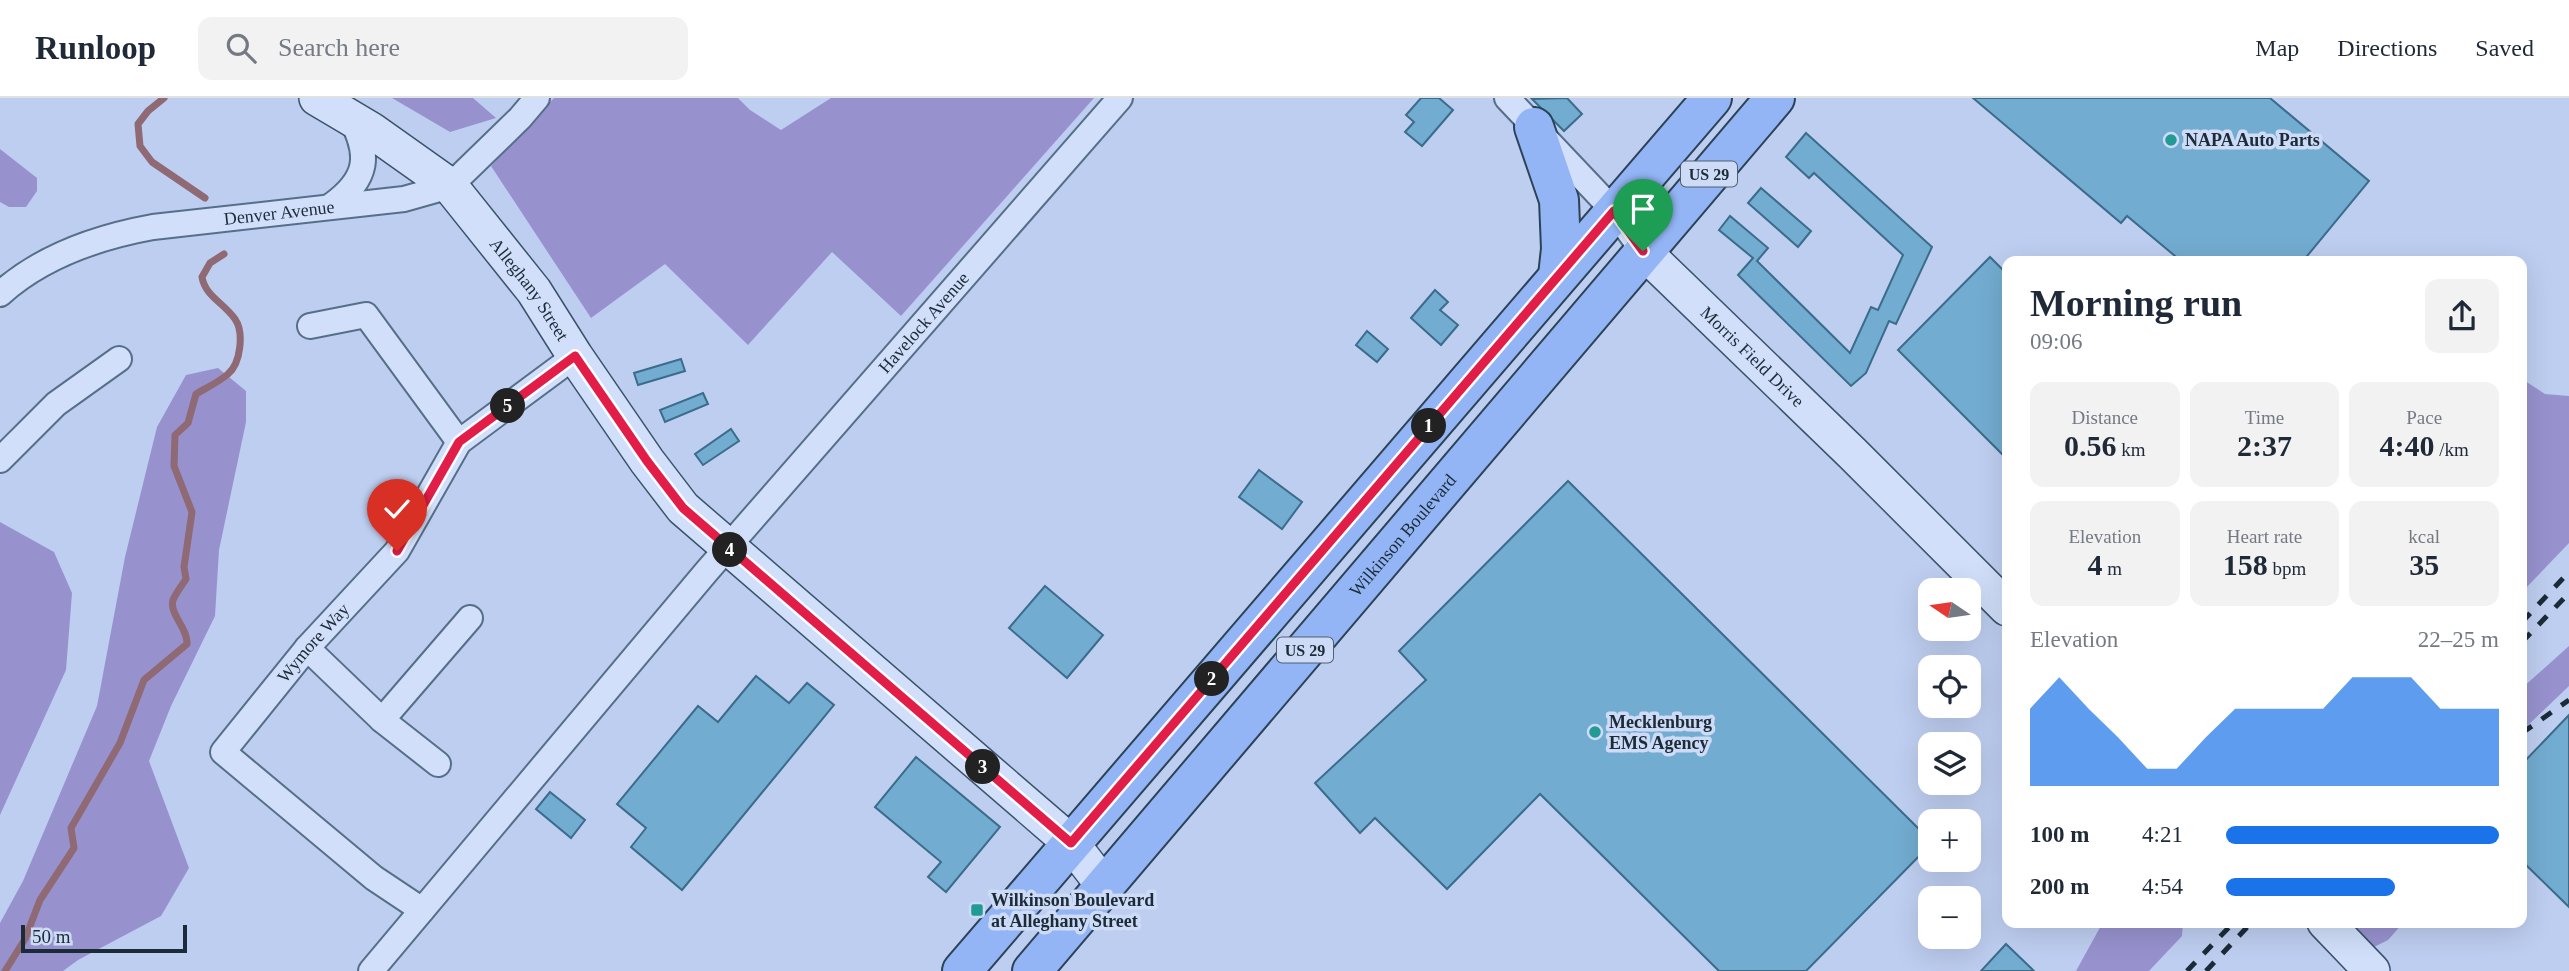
<!DOCTYPE html>
<meta charset="utf-8">
<style>
:root{--surface:#fff;--page:#f2f2f3;--text:#1f2937;--muted:#747a83;--line:#e0e1e3;--accent:#1a73e8}
body{margin:0;font-family:Georgia,serif;background:var(--page);color:var(--text);height:100vh;display:flex;flex-direction:column;font-size:26px;white-space:nowrap}
*{box-sizing:border-box;margin:0}
p{font-size:23px;color:var(--muted)}
.icon{flex:none;width:38px;height:38px;fill:none;stroke:currentColor;stroke-width:2;stroke-linecap:round;stroke-linejoin:round}
.map{position:relative;flex:1;overflow:hidden}
.details{position:absolute;left:2002px;top:158px;width:525px;height:672px;display:flex;flex-direction:column;background:var(--surface);border-radius:14px;box-shadow:0 7px 28px #0002}
.details>*{flex:none}
.needle{width:46px;rotate:283deg}
.tools{position:absolute;left:1918px;top:480px;display:grid;gap:14px}
.tools a{display:grid;place-items:center;width:63px;height:63px;border-radius:14px;background:var(--surface);box-shadow:0 7px 28px #0002;font-size:35px}
.scale{position:absolute;left:21px;bottom:18px;width:166px;box-sizing:border-box;padding-left:7px;border:4px solid #1b2b37;border-top:0;font-size:19px;line-height:24px;white-space:nowrap;color:#1b2b37;-webkit-text-stroke:5px #cedbf7;paint-order:stroke}
.pin{position:absolute;display:grid;place-items:center;width:60px;height:60px;color:#fff;margin:-72px -30px;border-radius:50% 50% 50% 0;rotate:-45deg;box-shadow:0 0 7px #0007}
.pin .icon{rotate:45deg}
.km{position:absolute;width:35px;height:35px;margin:-18px;border-radius:50%;background:#222;color:#fff;font-size:19px;line-height:35px;text-align:center}
.round{display:grid;place-items:center;flex:none;width:74px;height:74px;border-radius:14px;background:var(--page)}
.summary{display:flex;align-items:center;justify-content:space-between;height:119px;padding:0 28px}
h1{font-size:38px;font-weight:700;line-height:52px}
.metrics{display:grid;grid-template-columns:repeat(3,1fr);gap:10px;height:119px;padding:7px 28px}
.metrics div{display:grid;align-content:center;border-radius:14px;background:var(--page);text-align:center}
.metrics b{font-size:30px;font-weight:700}
.metrics small{font-size:19px;font-weight:400}
.metrics p{font-size:19px}
.chart{height:196px;padding:14px 28px}
.chart p{display:flex;justify-content:space-between}
.chart svg{width:100%;height:126px;margin-top:7px;fill:var(--accent);opacity:.7}
ul{padding:0 28px;list-style:none;font-size:23px}
li{display:grid;grid-template-columns:112px 84px 1fr;align-items:center;height:52px}
li i{height:18px;border-radius:9px;background:var(--accent)}
header{display:flex;align-items:center;gap:42px;box-sizing:border-box;height:98px;padding:0 35px;background:var(--surface);border-bottom:2px solid var(--line)}
header strong{font-size:33px}
nav{display:flex;gap:38px;margin-inline-start:auto;font-size:24px}
.search{width:490px;height:63px;background:var(--page);display:flex;align-items:center;gap:18px;box-sizing:border-box;padding:0 24px;border-radius:14px;color:var(--muted);font-size:26px}
.map>svg:first-child{display:block}
</style>
<header>
<strong>Runloop</strong>
<div class="search"><svg class="icon" aria-label="search" viewBox="0 0 24 24"><circle cx="10" cy="10" r="6"/><path d="M15 15l6 6"/></svg>Search here</div>
<nav><a>Map</a><a>Directions</a><a>Saved</a></nav>
</header>
<div class="map">
<svg width="2569" height="873" viewBox="0 0 2569 873">
<rect width="100%" height="100%" fill="#becef0"/>
<g fill="#9792ce">
<path d="M392 0H473L496 20 450 34Z"/>
<path d="M554 0H738L750 12 781 32 831 0H1094L901 218 832 154 748 247 665 166 591 220 491 68Z"/>
<path d="M0 51 37 80V93L26 109H9L0 104Z"/>
<path d="M218 270 246 293V324L219 452 215 518 171 608 149 663 189 770 161 818 78 862 63 873H0V825L23 783 97 608 125 459 157 329 186 277Z"/>
<path d="M2522 281 2545 296 2569 298V445L2522 494Z"/>
<path d="M0 424 54 454 72 495 66 572 0 717Z"/>
<path d="M2569 548V588L2522 633V590Z"/>
<path d="M2103 824H2183L2182 838 2149 873H2076Z"/>
<path d="M2348 824H2404L2388 842 2374 849Z"/>
</g>
<g fill="none" stroke-linecap="round" stroke-linejoin="round">
<g stroke="#8f6973" stroke-width="7">
<path d="M164 0 148 13 138 26 140 48 152 64 205 100"/>
<path d="M5 873 25 841 40 802 74 750 71 730 120 645 144 582 187 546C188 530 169 516 173 502 176 495 182 487 186 481L184 469 192 414 174 368 175 337 188 325 196 296C206 290 219 284 228 276 241 265 244 234 235 221 224 205 205 198 202 179L210 165 224 156"/>
</g>
</g>
<g fill="#72acd0" stroke="#3b6c89" stroke-width="2">
<path d="M1421 0H1439L1453 12 1422 48 1405 34 1414 24 1406 17Z"/>
<path d="M1567 0 1582 16 1564 33 1532 1Z"/>
<path d="M1973 0H2270L2369 83 2303 163H2181L2127 118 2121 125Z"/>
<path d="M1806 35 1932 149 1896 226 1889 223 1866 275 1851 288 1738 177 1753 160 1719 132 1730 118 1768 150 1757 163 1850 255 1871 209 1878 212 1903 157 1814 75 1809 80 1786 59Z"/>
<path d="M1761 90 1811 133 1798 149 1748 105Z"/>
<path d="M1990 159 2007 176V361L1898 252Z"/>
<path d="M1435 192 1448 204 1440 212 1458 227 1441 247 1411 220Z"/>
<path d="M1367 233 1388 251 1377 264 1356 247Z"/>
<path d="M681 261 685 273 638 287 634 275Z"/>
<path d="M703 295 708 306 665 324 660 312Z"/>
<path d="M731 331 739 343 703 367 695 356Z"/>
<path d="M1259 372 1302 404 1282 431 1239 399Z"/>
<path d="M1568 383 1930 742V747L1806 873H1719L1540 696 1447 791 1375 720 1360 735 1315 685 1426 582 1399 553Z"/>
<path d="M1045 488 1103 537 1067 580 1009 530Z"/>
<path d="M756 578 789 605 807 585 834 607 682 792 631 749 646 730 617 706 698 608 718 624Z"/>
<path d="M2569 617V809L2522 763V666Z"/>
<path d="M916 659 1000 729 946 794 928 779 941 764 875 709Z"/>
<path d="M550 694 585 722 571 740 536 711Z"/>
<path d="M2006 846 2034 873H1981Z"/>
</g>
<g fill="none" stroke-linecap="round" stroke-linejoin="round">
<g stroke="#566f88" stroke-width="28">
<g id="street">
<path d="M1507 0 1614 113 1643 153"/>
<path d="M332 107C368 81 371 57 350 19"/>
<path id="s1" d="M0 196C42 158 98 139 153 129L404 101 450 88 520 20 537 0"/>
<path d="M310 228 366 217 459 344"/>
<path d="M0 362 56 306 119 261"/>
<path d="M307 550 382 622 438 666"/>
<path d="M382 622 470 520"/>
<path id="s2" d="M422 812 374 780 223 654 307 550 397 453 459 344 575 258"/>
<path id="s3" d="M371 873 707 473 1120 0"/>
</g>
</g>
<g stroke="#39536a" stroke-width="38">
<g id="secondary">
<path id="s4" d="M317 0 371 32 450 88 534 193 575 258 647 363 683 410 1071 745 1105 789"/>
<path id="s5" d="M1643 153 1852 355 2007 510"/>
<path d="M2325 824 2372 873"/>
</g>
</g>
<g stroke="#2b4356" stroke-width="42">
<g id="primary">
<path d="M1534 29 1559 102 1561 151 1558 178"/>
<path d="M962 873 1712 0"/>
<path id="s6" d="M1032 873 1775 0"/>
</g>
</g>
<use href="#street" stroke="#d1dffa" stroke-width="24"/>
<use href="#secondary" stroke="#d1dffa" stroke-width="35"/>
<use href="#primary" stroke="#93b5f5" stroke-width="38"/>
<g stroke="#1b2b37" stroke-width="5" stroke-dasharray="12 12" stroke-linecap="butt">
<path d="M2522 524 2569 474"/>
<path d="M2522 544 2569 495"/>
<path d="M2522 635 2569 602"/>
<path d="M2187 873 2234 824"/>
<path d="M2206 873 2252 824"/>
</g>
</g>
<g fill="none" stroke-linecap="round" stroke-linejoin="round">
<g stroke="#fff" stroke-width="14">
<path id="route" d="M397 453 459 344 575 258 647 363 683 410 1071 745 1614 113 1643 153"/>
</g>
<use href="#route" stroke="#e11d48" stroke-width="9"/>
</g>
<g fill="#239a95" stroke="#cedbf7" stroke-width="2.5">
<circle cx="2171" cy="42" r="7"/>
<circle cx="1595" cy="634" r="7"/>
<rect x="970" y="805" width="14" height="14" rx="3.5"/>
</g>
<g text-anchor="middle" stroke-width="7" stroke-linejoin="round" paint-order="stroke">
<g fill="#cedbf7" stroke="#516071" stroke-width="2">
<rect x="1681" y="63.5" width="56" height="25" rx="5"/>
<rect x="1277" y="539.5" width="56" height="25" rx="5"/>
</g>
<g font-size="16" font-weight="bold" fill="#1b2b37">
<text x="1709" y="82">US 29</text>
<text x="1305" y="558">US 29</text>
</g>
<g font-size="18" font-weight="bold" fill="#1b2b37" stroke="#cedbf7" text-anchor="start">
<text x="2185" y="48">NAPA Auto Parts</text>
<text x="1609" y="630">Mecklenburg<tspan x="1609" dy="21">EMS Agency</tspan></text>
<text x="991" y="808">Wilkinson Boulevard<tspan x="991" dy="21">at Alleghany Street</tspan></text>
</g>
<g font-size="18" fill="#1b2b37" stroke="#cedbf7">
<text dy="6" stroke="none"><textPath href="#s1" startOffset="296">Denver Avenue</textPath></text>
<text dy="6" stroke="none"><textPath href="#s4" startOffset="290">Alleghany Street</textPath></text>
<text dy="6" stroke="none"><textPath href="#s3" startOffset="852">Havelock Avenue</textPath></text>
<text dy="6" stroke="none"><textPath href="#s5" startOffset="152">Morris Field Drive</textPath></text>
<text dy="6" stroke="none"><textPath href="#s6" startOffset="572">Wilkinson Boulevard</textPath></text>
<text dy="6" stroke="none"><textPath href="#s2" startOffset="396">Wymore Way</textPath></text>
</g>
</g>
</svg>
<div class="tools">
<a><svg class="needle" viewBox="-14 -14 28 28"><path d="M0-13l5 13h-10z" fill="#e53935"/><path d="M0 13l5-13h-10z" fill="#747a83"/></svg></a>
<a><svg class="icon" aria-label="locate" viewBox="0 0 24 24"><circle cx="12" cy="12" r="6"/><path d="M12 2v4M12 18v4M2 12h4M18 12h4"/></svg></a>
<a><svg class="icon" aria-label="layers" viewBox="0 0 24 24"><path d="M12 4l9 5-9 5-9-5zM3 14l9 5 9-5"/></svg></a>
<a>+</a>
<a>−</a>
</div>
<div class="scale">50 m</div>
<div class="pin" style="left:1643px;top:153px;background:#1e9e55"><svg class="icon" aria-label="arrive" viewBox="0 0 24 24"><path d="M6 21V4h12l-3 4 3 4H6"/></svg></div>
<div class="pin" style="left:397px;top:453px;background:#d93025"><svg class="icon" aria-label="check" viewBox="0 0 24 24"><path d="M5 12l5 5 9-10"/></svg></div>
<b class="km" style="left:1429px;top:328px">1</b>
<b class="km" style="left:1212px;top:581px">2</b>
<b class="km" style="left:983px;top:669px">3</b>
<b class="km" style="left:730px;top:452px">4</b>
<b class="km" style="left:508px;top:308px">5</b>
<section class="details">
<div class="summary"><div><h1>Morning run</h1><p>09:06</p></div><a class="round"><svg class="icon" aria-label="share" viewBox="0 0 24 24"><path d="M12 15V3M7 8l5-5 5 5M5 13v7h14v-7"/></svg></a></div>
<div class="metrics">
<div><p>Distance</p><b>0.56<small> km</small></b></div>
<div><p>Time</p><b>2:37</b></div>
<div><p>Pace</p><b>4:40<small> /km</small></b></div>
</div>
<div class="metrics">
<div><p>Elevation</p><b>4<small> m</small></b></div>
<div><p>Heart rate</p><b>158<small> bpm</small></b></div>
<div><p>kcal</p><b>35</b></div>
</div>
<div class="chart"><p><span>Elevation</span>22–25 m</p>
<svg viewBox="0 0 160 44" preserveAspectRatio="none"><path d="M0 44V17L10 6L20 17L30 27L40 38L50 38L60 27L70 17L80 17L90 17L100 17L110 6L120 6L130 6L140 17L150 17L160 17V44z"/></svg>
</div>
<ul>
<li><b>100 m</b>4:21<i style="width:100%"></i></li>
<li><b>200 m</b>4:54<i style="width:62%"></i></li>
</ul>
</section>
</div>
